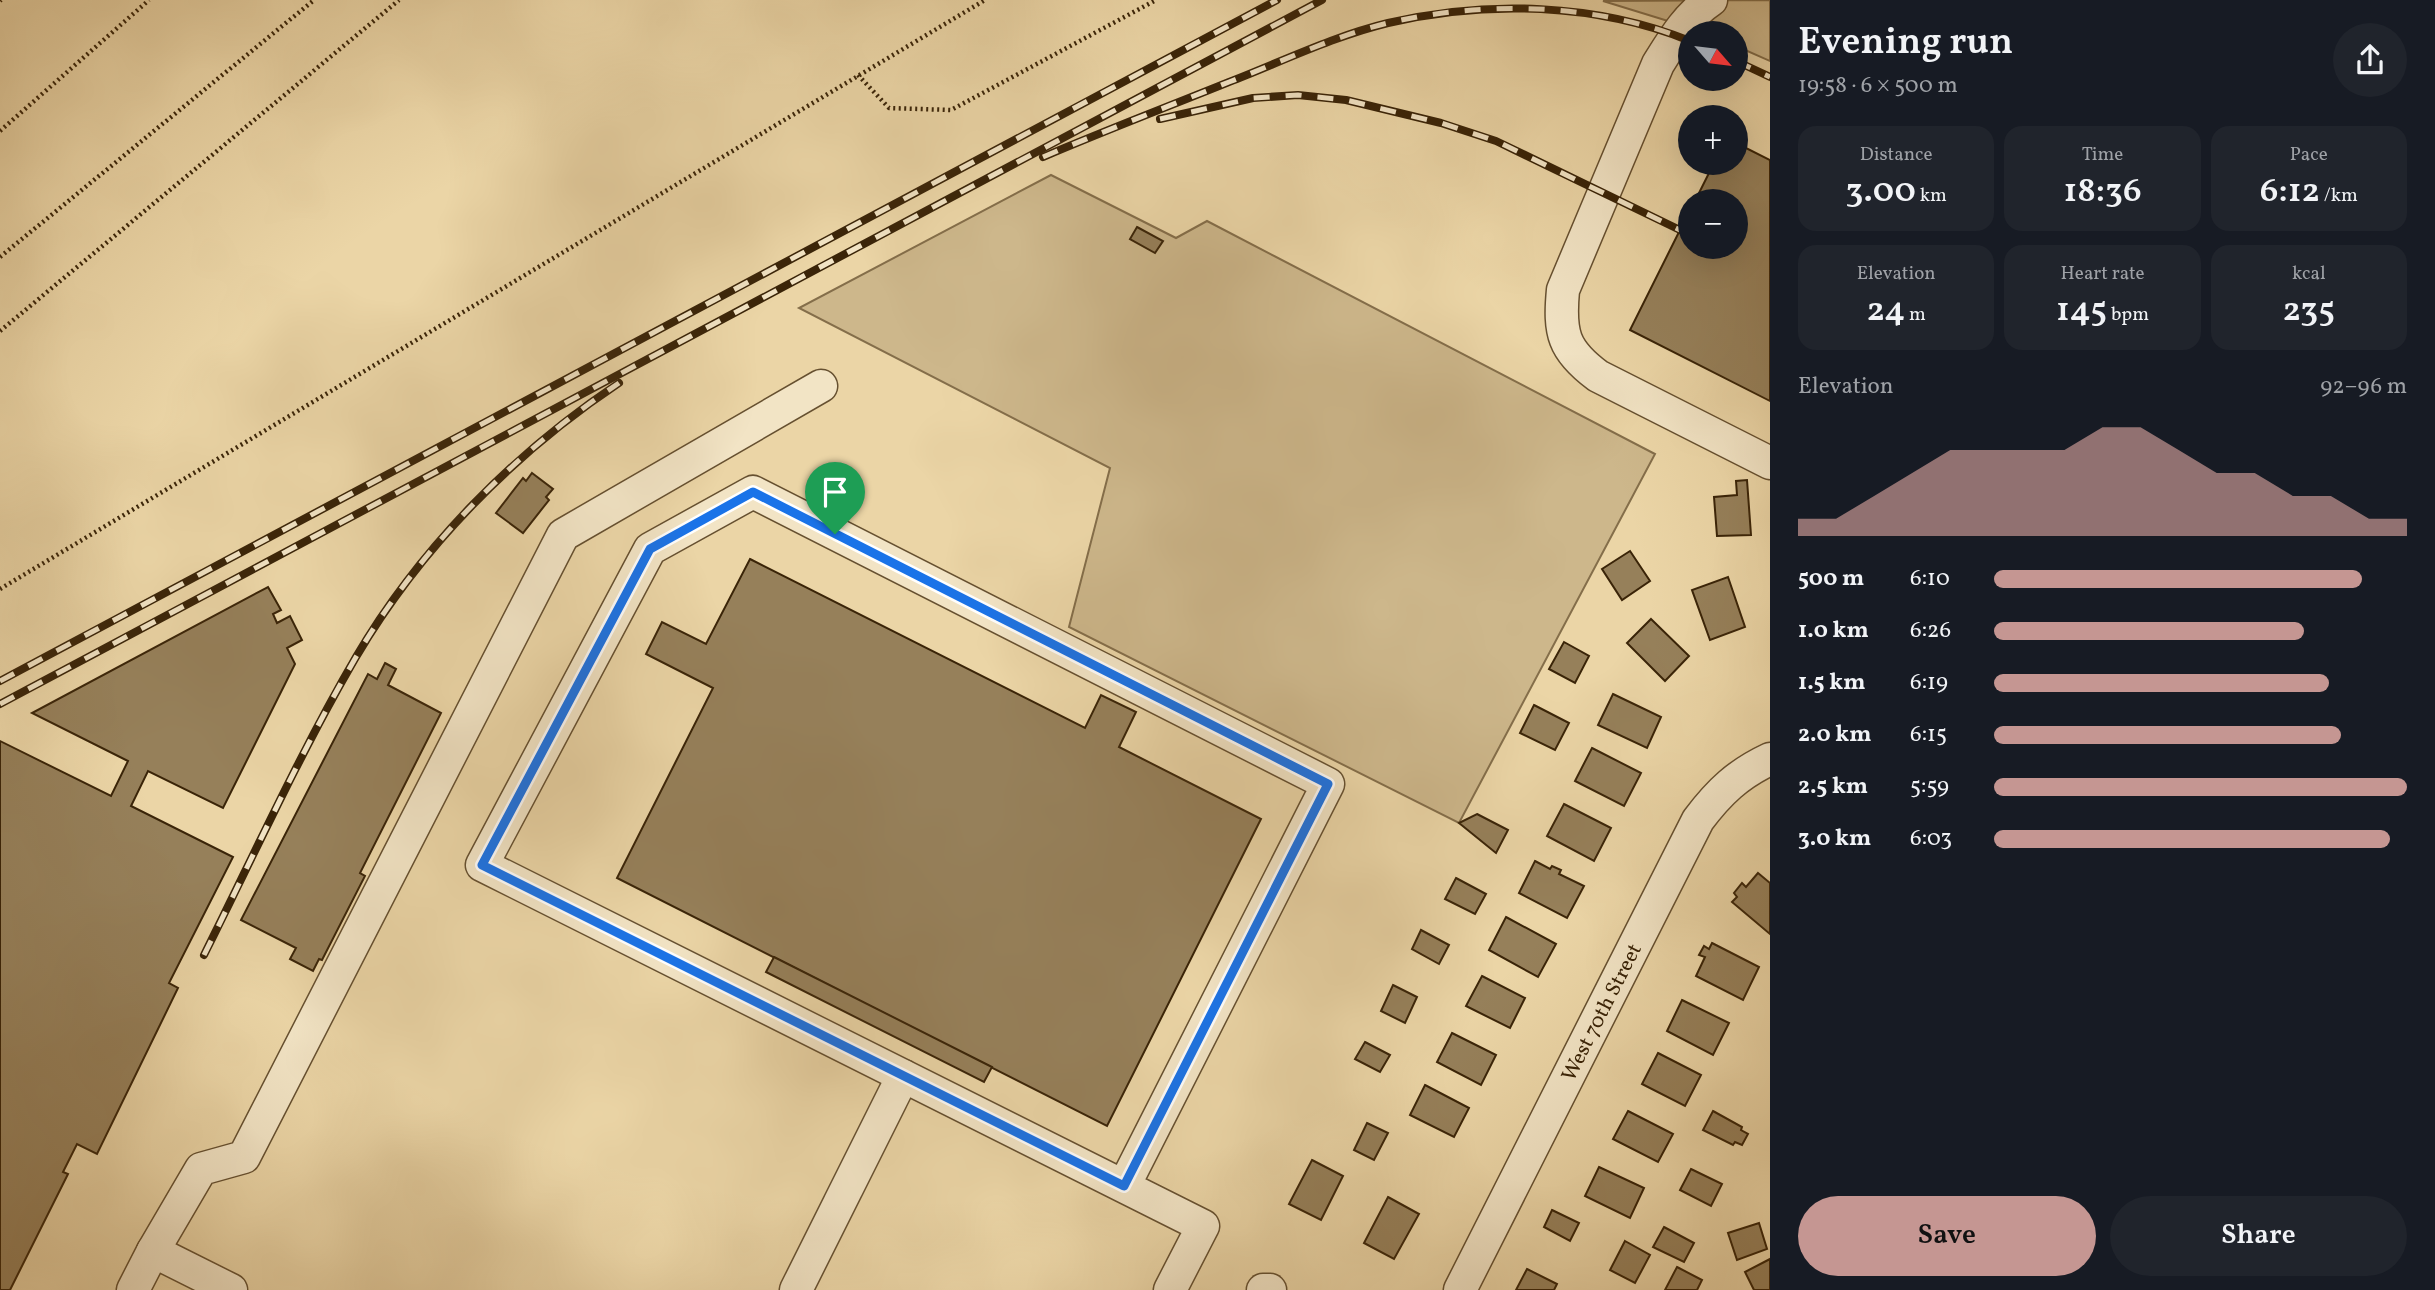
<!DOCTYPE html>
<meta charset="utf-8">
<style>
:root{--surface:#171b24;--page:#20242c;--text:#f1f3f6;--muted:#9ea1a6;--accent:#c59692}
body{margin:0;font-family:Vollkorn,serif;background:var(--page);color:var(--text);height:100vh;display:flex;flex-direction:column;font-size:26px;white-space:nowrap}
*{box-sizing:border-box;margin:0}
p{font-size:23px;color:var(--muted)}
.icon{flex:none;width:38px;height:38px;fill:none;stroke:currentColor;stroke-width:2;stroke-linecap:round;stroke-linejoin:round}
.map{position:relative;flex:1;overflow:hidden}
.panel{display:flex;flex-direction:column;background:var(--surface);width:665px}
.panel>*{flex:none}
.needle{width:46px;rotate:118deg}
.fabs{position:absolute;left:1678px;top:21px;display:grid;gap:14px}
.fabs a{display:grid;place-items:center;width:70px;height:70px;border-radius:50%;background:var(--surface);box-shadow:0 7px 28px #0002;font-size:35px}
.pin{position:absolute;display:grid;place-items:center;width:60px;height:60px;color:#fff;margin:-72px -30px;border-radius:50% 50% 50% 0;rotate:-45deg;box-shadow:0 0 7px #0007}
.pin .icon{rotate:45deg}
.round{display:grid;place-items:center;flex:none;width:74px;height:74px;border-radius:37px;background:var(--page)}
.summary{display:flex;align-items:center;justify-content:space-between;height:119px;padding:0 28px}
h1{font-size:38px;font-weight:600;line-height:52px}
.figures{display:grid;grid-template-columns:repeat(3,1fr);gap:10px;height:119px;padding:7px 28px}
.figures div{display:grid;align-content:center;border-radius:18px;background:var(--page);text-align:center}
.figures b{font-size:35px;font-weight:600}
.figures small{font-size:19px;font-weight:400}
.figures p{font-size:19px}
.chart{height:196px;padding:14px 28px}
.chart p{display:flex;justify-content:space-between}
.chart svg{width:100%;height:126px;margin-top:7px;fill:var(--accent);opacity:.7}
.cta{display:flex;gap:14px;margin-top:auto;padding:14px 28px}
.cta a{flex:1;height:80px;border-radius:42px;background:var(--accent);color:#111;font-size:28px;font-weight:600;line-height:80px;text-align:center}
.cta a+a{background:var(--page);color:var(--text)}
ul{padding:0 28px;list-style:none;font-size:23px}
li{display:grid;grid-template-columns:112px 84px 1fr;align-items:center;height:52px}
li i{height:18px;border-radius:9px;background:var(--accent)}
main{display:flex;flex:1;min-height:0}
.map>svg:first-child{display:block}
</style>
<main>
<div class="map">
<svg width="1770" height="1290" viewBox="0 0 1770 1290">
<rect width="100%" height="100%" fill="#ebd5a6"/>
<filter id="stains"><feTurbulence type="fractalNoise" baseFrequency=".00286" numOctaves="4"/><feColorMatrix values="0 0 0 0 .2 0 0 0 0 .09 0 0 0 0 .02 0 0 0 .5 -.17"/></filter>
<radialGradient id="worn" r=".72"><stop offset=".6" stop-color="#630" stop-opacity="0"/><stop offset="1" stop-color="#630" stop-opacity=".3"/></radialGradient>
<g fill="#cdb78b" stroke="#846e4a" stroke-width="2">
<path d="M1770 0V61L1736 46V33H1707L1603 1Z"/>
<path d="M1051 175 1176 238 1207 221 1655 454 1459 823 1069 627 1110 468 799 308Z"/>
</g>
<g fill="#96805a" stroke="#3a2408" stroke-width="2">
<path d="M1736 143 1770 160V401L1630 330 1690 210V247H1736V201H1695L1714 163H1736Z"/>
<path d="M1137 227 1163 241 1155 253 1130 239Z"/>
<path d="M532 473 553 489 546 497 549 500 523 533 496 513 523 478 526 481Z"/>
<path d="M1747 480 1751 535 1717 536 1714 497 1737 495 1736 481Z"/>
<path d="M1630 551 1650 581 1622 600 1602 569Z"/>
<path d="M750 559 1085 728 1101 695 1136 712 1119 747 1261 819 1107 1126 617 878 713 688 646 654 662 622 706 644Z"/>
<path d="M1728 577 1745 627 1710 640 1692 590Z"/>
<path d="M268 587 281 610 273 614 277 623 290 616 302 640 287 648 295 664 223 808 148 771 131 806 233 857 169 983 178 988 97 1154 77 1144 63 1172 68 1174 10 1290H0V741L111 796 128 761 32 713Z"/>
<path d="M1651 619 1689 656 1665 681 1627 643Z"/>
<path d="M1564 642 1589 656 1575 683 1549 669Z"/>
<path d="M385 663 396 669 388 685 441 713 360 873 365 876 322 960 319 959 313 971 290 959 296 948 241 920 368 674 377 679Z"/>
<path d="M1613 694 1661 717 1647 748 1598 725Z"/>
<path d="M1534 705 1569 723 1555 750 1520 733Z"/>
<path d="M1592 748 1641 773 1624 806 1575 781Z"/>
<path d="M1564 804 1611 828 1594 861 1547 836Z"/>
<path d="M1477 814 1508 830 1496 853 1459 823Z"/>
<path d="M1535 861 1550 869 1552 866 1561 870 1559 874 1584 886 1567 918 1519 893Z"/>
<path d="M1758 873 1770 883V934L1732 902 1737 897 1734 893 1742 883 1746 887Z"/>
<path d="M1456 878 1486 894 1475 914 1445 899Z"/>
<path d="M1506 917 1556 944 1538 977 1489 950Z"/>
<path d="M1421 930 1449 945 1439 964 1412 949Z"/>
<path d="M1712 943 1759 967 1743 1000 1696 976 1705 957 1699 955 1704 946 1709 949Z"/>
<path d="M774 957 992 1067 984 1082 766 972Z"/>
<path d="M1482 976 1525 998 1510 1028 1466 1006Z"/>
<path d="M1393 985 1417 997 1405 1023 1381 1011Z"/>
<path d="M1682 1000 1729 1023 1713 1055 1667 1031Z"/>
<path d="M1452 1033 1496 1055 1481 1085 1437 1062Z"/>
<path d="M1365 1042 1390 1055 1380 1072 1355 1059Z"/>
<path d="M1658 1053 1701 1075 1685 1106 1642 1084Z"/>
<path d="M1425 1085 1469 1108 1454 1137 1410 1115Z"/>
<path d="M1628 1111 1673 1134 1658 1162 1613 1139Z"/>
<path d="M1713 1111 1742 1127 1741 1130 1748 1134 1742 1145 1735 1142 1733 1145 1703 1130Z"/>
<path d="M1367 1123 1388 1133 1374 1160 1354 1150Z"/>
<path d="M1312 1160 1343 1176 1321 1220 1289 1204Z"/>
<path d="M1599 1167 1644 1188 1630 1218 1585 1196Z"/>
<path d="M1691 1169 1722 1184 1711 1206 1680 1190Z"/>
<path d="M1388 1197 1419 1214 1394 1259 1364 1243Z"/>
<path d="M1552 1210 1579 1223 1570 1241 1544 1227Z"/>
<path d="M1759 1223 1767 1249 1737 1260 1728 1233Z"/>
<path d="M1664 1227 1694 1243 1684 1262 1653 1247Z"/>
<path d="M1625 1241 1650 1255 1635 1283 1610 1270Z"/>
<path d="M1770 1259V1290H1754L1745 1272Z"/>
<path d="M1677 1267 1702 1280 1697 1290H1665Z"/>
<path d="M1527 1269 1557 1284 1554 1290H1516Z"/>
</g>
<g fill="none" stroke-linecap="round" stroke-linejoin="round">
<g stroke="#665030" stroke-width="35">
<g id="minor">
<path d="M1711 0C1687 16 1673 40 1658 64L1563 290C1559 333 1563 350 1598 376L1770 463"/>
<path d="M1124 1186 1328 784 753 492 650 549 482 865 1203 1226 1170 1290"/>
<path d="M153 1251 201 1169 244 1157 563 535 821 386"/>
<path d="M133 1290 153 1251 231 1290"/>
<path d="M796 1290 903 1076"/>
<path d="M1263 1290H1270"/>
<path d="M1460 1290 1698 820C1719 792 1738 774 1770 759"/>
</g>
</g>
<g stroke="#3a2408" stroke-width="4.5" stroke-dasharray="2 3.5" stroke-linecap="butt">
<path d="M0 1 1 0"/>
<path d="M858 75 889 108 951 110 1156 0"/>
<path d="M0 131 149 0"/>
<path d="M0 257 314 0"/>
<path d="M0 331 399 0"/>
<path d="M0 589 985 0"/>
</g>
<use href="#minor" stroke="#f2e4c5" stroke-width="32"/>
<g stroke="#3a2408" stroke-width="8">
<g id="rail">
<path d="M1736 61 1770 77"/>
<path d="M1160 119 1253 98 1298 95 1346 100 1441 123 1496 141 1680 230"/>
<path d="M1043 157C1104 131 1167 107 1229 82 1281 62 1334 36 1388 23 1486 0 1597 3 1690 41"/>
<path d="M0 681 1277 0"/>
<path d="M0 704 1322 0"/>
<path d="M204 955C254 855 300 753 356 657 420 548 514 453 619 383"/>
</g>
</g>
<use href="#rail" stroke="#f2e4c5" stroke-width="5" stroke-dasharray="16" stroke-linecap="butt"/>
</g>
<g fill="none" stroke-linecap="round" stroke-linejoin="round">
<g stroke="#fff" stroke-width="14">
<path id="route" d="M753 492 1328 784 1124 1186 482 865 650 549Z"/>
</g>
<use href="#route" stroke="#1a73e8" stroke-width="9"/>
</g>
<g text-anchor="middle" stroke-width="5" stroke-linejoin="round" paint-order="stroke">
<g font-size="21" fill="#3a2408" stroke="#f2e4c5">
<text transform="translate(1601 1012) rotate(-63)" y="7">West 70th Street</text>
</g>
</g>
<rect width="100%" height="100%" filter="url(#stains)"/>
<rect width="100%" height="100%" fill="url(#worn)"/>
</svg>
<div class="fabs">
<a><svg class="needle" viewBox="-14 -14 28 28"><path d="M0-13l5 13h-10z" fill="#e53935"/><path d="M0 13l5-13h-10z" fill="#9ea1a6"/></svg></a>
<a>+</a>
<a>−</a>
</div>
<div class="pin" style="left:835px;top:534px;background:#1e9e55"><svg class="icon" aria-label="arrive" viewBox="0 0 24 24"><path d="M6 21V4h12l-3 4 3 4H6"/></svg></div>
</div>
<section class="panel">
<div class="summary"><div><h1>Evening run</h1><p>19:58 · 6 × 500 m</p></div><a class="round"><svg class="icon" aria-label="share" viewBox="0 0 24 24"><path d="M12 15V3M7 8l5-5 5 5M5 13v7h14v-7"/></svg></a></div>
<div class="figures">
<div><p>Distance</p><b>3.00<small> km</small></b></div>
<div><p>Time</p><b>18:36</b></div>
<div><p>Pace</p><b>6:12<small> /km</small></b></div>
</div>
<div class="figures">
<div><p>Elevation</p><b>24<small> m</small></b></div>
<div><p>Heart rate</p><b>145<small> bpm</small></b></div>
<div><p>kcal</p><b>235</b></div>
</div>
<div class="chart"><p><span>Elevation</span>92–96 m</p>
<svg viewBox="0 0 160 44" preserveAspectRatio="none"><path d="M0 44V38L10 38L20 30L30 22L40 14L50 14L60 14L70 14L80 6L90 6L100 14L110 22L120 22L130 30L140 30L150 38L160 38V44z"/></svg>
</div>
<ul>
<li><b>500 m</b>6:10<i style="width:89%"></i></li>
<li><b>1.0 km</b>6:26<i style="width:75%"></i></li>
<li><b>1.5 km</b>6:19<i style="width:81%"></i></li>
<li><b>2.0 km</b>6:15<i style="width:84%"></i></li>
<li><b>2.5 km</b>5:59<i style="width:100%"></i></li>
<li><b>3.0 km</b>6:03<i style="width:96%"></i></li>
</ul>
<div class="cta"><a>Save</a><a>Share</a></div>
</section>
</main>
